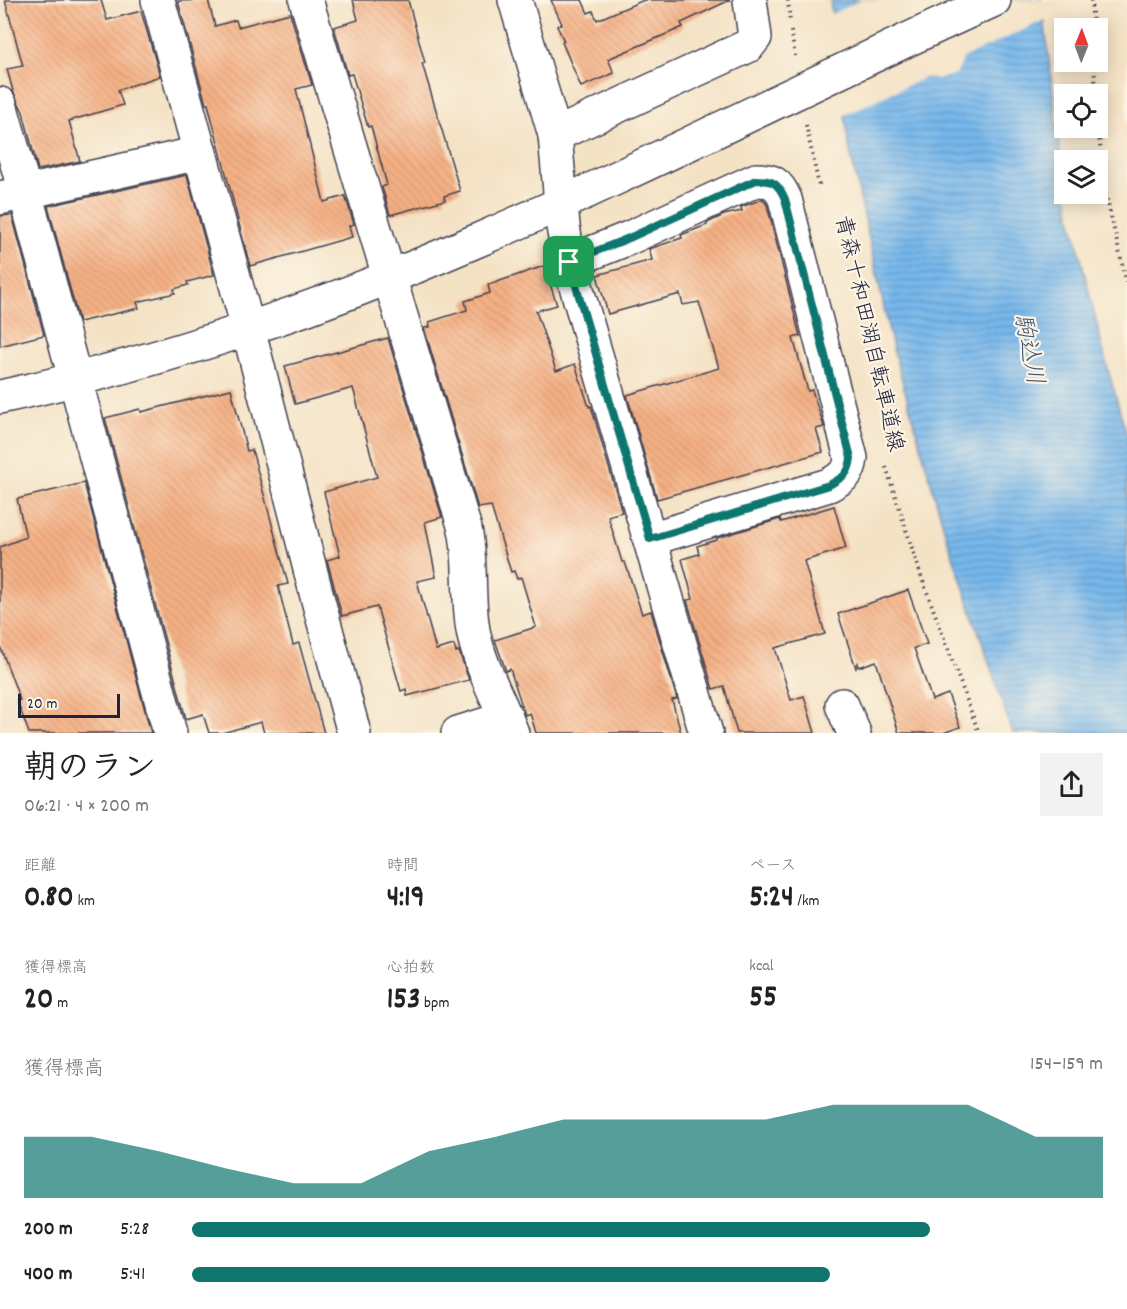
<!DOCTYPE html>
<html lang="ja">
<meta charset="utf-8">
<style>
:root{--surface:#fff;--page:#f2f2f2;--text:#222;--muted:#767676;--accent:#0f766e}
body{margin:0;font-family:Dekko,"Klee One",sans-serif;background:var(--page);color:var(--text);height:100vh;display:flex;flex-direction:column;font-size:22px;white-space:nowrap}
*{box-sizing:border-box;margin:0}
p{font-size:20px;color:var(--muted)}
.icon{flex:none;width:33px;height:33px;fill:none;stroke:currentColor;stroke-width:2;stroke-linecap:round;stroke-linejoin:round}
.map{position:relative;height:733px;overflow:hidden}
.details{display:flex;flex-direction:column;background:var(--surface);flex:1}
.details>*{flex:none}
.needle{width:39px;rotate:1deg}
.controls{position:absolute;left:1054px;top:18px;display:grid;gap:12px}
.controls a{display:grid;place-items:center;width:54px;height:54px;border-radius:0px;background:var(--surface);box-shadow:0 3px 15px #0003;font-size:30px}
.scale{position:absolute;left:18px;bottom:15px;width:102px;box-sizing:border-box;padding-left:6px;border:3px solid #22223b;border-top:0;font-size:16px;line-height:21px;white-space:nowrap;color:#22223b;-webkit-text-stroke:4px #fcf5e5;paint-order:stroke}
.pin{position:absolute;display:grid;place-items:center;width:51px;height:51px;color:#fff;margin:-26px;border-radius:12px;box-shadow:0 3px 9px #0006}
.round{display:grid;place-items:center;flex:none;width:63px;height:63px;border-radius:0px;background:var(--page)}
.summary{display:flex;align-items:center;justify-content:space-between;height:102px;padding:0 24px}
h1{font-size:33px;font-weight:800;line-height:45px}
.metrics{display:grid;grid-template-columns:repeat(3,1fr);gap:9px;height:102px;padding:6px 24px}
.metrics div{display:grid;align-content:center}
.metrics b{font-size:30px;font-weight:800}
.metrics small{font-size:16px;font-weight:400}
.metrics p{font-size:16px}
.chart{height:168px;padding:12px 24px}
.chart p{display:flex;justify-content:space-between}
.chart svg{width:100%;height:108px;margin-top:6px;fill:var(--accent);opacity:.7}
ul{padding:0 24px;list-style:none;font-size:20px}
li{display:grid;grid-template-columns:96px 72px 1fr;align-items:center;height:45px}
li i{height:15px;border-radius:8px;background:var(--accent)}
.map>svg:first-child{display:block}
</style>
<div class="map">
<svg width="1127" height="733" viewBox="0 0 1127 733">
<defs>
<pattern id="water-rules" width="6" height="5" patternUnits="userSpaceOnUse" patternTransform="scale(1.5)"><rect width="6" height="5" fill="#77b8ec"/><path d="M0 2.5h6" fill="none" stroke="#6195c0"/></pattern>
<pattern id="building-back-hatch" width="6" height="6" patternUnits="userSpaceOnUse" patternTransform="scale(1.5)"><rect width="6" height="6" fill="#f5b084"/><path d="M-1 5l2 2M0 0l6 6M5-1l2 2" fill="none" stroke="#d29773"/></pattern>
</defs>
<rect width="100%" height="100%" fill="#fcf5e5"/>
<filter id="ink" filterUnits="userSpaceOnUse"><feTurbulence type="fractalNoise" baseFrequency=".0167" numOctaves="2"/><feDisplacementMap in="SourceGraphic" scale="12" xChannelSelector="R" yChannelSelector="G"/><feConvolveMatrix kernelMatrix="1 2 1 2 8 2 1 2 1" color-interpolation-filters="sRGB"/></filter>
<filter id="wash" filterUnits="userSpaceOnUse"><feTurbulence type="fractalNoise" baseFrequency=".008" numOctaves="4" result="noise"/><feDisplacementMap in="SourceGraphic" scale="24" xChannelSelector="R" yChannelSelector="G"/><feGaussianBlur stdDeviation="1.35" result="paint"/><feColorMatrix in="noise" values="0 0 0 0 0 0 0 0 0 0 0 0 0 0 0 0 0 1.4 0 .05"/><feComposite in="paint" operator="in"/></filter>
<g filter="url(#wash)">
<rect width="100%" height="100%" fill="#f4e2c5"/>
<path fill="url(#water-rules)" stroke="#4c6d94" stroke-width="1.5" d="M830 0H1042L1065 194H1067L1070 213 1107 366 1127 436V733H1013L1012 731 946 535 893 349 849 147Z"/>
<path fill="#f4e2c5" d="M861 0H1045L1047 19 963 58 958 71 954 75 937 79 926 77 842 116 829 15Z"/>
<g id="blocks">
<g fill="url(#building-back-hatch)">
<path d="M5 0H101L107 20 141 11 160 76 118 90 123 105 69 121 80 161 38 170 23 112 13 91 7 69 23 66Z"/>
<path d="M208 0 215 26 236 20 238 27 290 13 312 85 296 89 324 202 345 196 354 224 349 226 352 237 250 266 208 104H206L178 1Z"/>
<path d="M353 0H408L425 63H422L460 191 444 196 445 200 390 215 382 187 387 185 371 126 368 127 352 74 348 75 334 27 358 20Z"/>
<path d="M551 0H582L588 13 593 11 597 20 644 0H730L681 23 683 27 608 59 614 73 581 87 562 42 564 41 557 26 562 24Z"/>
<path d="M187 175 214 275 187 282 188 285 174 289 175 293 137 302 139 308 79 322 48 206Z"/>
<path d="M763 199 767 205 800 336 793 338 808 391 812 390 824 427 816 429 823 452 657 499 627 395 719 368 699 302 683 305 680 294 608 314 597 275 652 260 649 249 682 238 681 235 707 225V223L724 215 742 211 741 207Z"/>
<path d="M12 215 44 335 0 346V216Z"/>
<path d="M544 266 557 305 536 311 556 371 575 364 589 407 591 406 622 512 608 516 622 562H625L642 614 651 611 677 699 672 700 681 733H536L530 713 525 715 510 669 506 671 495 640 536 627 521 577 517 579 514 571 511 572 491 506 478 508 424 328 430 327 429 322 467 310 465 301 490 293 488 285Z"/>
<path d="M388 338 442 517 425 522 436 577 417 581 436 650 454 645 456 652 459 651 469 680 407 696 406 689 401 691 377 607 342 616 327 560 340 556 324 492 377 477 353 388 295 404 285 366Z"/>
<path d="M231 389 247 451 252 450 288 584 278 586 293 645 299 643 324 733H264L261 722 222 733H209L203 714 186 719 105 418 140 409 141 412Z"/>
<path d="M84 483 151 733H29L17 701 20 700 0 646V547L26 537 17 499Z"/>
<path d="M834 506 846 548 804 561 825 634 775 648 791 700 804 696 815 733H737L724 686 713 689 687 600 693 599 682 559 699 554 697 546 717 540V538L780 519 781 522Z"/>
<path d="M908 590 927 644 914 648 932 700 948 694 960 727 943 733H899L876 661 859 667 858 663 856 668 838 614Z"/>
</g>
</g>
</g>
<g filter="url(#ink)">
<use href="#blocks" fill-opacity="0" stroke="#423f50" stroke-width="1.5"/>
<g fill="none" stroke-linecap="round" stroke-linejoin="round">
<g stroke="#423f50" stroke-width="36">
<g id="minor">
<path d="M158 0 248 328 319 604 354 733"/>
<path d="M306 0 465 529C472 562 467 596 473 630 479 665 499 699 512 733"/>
<path d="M515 0 555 135 563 226 569 262 706 733"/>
<path d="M0 104 25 192 170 733"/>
<path d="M555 135 748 46 755 37 750 0"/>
<path d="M0 198 199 153"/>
<path d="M569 262 629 238 756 180C773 180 778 183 785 199L851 458C849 475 843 477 829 485L650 539"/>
<path d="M0 397C161 362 325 307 476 241 651 166 820 78 994 0"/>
<path d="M842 705 854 733"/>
<path d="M458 733 506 718"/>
</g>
</g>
<g stroke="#423f50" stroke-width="4" stroke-dasharray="1.5 4.5" stroke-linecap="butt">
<path d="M788 0 790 23"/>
<path d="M1091 0 1093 28"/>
<path d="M791 31 795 56"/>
<path d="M1094 62 1096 94"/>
<path d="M806 125 819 186"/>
<path d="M1098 128 1106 195 1127 285"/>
<path d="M886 467 921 576 979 733"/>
</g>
<use href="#minor" stroke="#fff" stroke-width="33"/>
</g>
</g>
<g fill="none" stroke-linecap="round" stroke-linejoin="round" filter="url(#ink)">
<g stroke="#fff" stroke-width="12">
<path id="route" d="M756 180C773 180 778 183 785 199L851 458C849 475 843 477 829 485L650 539 569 262 629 238Z"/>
</g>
<use href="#route" stroke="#0f766e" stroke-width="8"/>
</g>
<g text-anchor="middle" stroke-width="4.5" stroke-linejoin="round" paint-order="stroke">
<g font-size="22" fill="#22223b" stroke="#fcf5e5">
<text transform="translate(871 333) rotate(77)" y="8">青森十和田湖自転車道線</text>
</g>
<g font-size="24" font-style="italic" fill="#405679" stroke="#fcf5e5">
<text transform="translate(1030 349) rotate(79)" y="8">駒込川</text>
</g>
</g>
</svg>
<div class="controls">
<a><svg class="needle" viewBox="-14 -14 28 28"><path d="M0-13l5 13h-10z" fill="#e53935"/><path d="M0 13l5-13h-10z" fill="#767676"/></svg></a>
<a><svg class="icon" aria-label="locate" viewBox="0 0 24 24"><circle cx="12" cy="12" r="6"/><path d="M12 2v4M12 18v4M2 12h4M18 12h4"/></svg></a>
<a><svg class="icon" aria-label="layers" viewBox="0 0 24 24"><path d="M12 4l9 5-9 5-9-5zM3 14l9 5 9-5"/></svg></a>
</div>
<div class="scale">20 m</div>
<div class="pin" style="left:569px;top:262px;background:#1e9e55"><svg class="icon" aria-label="arrive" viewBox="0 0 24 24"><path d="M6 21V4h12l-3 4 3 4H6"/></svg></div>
</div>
<section class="details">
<div class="summary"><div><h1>朝のラン</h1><p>06:21 · 4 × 200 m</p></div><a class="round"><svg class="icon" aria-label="share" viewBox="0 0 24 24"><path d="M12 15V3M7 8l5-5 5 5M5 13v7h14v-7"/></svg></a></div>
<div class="metrics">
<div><p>距離</p><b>0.80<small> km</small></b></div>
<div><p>時間</p><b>4:19</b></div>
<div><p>ペース</p><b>5:24<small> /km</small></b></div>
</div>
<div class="metrics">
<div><p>獲得標高</p><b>20<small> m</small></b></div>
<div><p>心拍数</p><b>153<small> bpm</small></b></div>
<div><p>kcal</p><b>55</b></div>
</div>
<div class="chart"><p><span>獲得標高</span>154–159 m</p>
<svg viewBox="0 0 160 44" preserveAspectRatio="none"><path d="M0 44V19L10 19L20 25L30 32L40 38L50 38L60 25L70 19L80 12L90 12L100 12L110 12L120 6L130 6L140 6L150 19L160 19V44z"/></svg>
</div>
<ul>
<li><b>200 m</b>5:28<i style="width:81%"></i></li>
<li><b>400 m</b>5:41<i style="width:70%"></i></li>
</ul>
</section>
